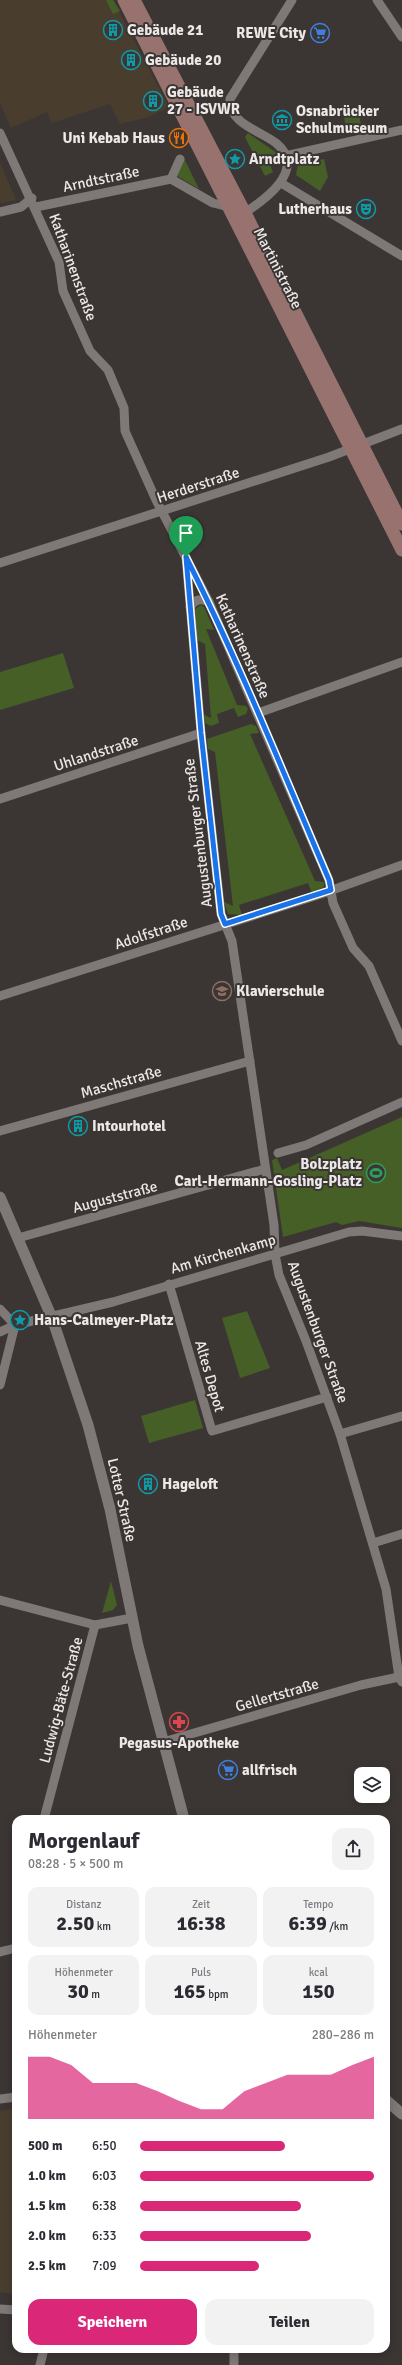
<!DOCTYPE html>
<html lang="de">
<meta charset="utf-8">
<style>
:root{--surface:#fff;--page:#f2f2f3;--text:#2b2b33;--muted:#7c7c81;--accent:#db2777}
body{margin:0;font-family:Signika,sans-serif;background:var(--page);color:var(--text);height:100vh;display:flex;flex-direction:column;font-size:15px;white-space:nowrap}
*{box-sizing:border-box;margin:0}
p{font-size:13px;color:var(--muted)}
.icon{flex:none;width:22px;height:22px;fill:none;stroke:currentColor;stroke-width:2;stroke-linecap:round;stroke-linejoin:round}
.map{position:relative;flex:1;overflow:hidden}
.side{position:absolute;left:12px;top:1815px;width:378px;height:538px;display:flex;flex-direction:column;background:var(--surface);border-radius:12px;box-shadow:0 2px 10px #0003}
.side>*{flex:none}
.controls{position:absolute;left:354px;top:1767px;display:grid;gap:8px}
.controls a{display:grid;place-items:center;width:36px;height:36px;border-radius:8px;background:var(--surface);box-shadow:0 2px 10px #0003;font-size:20px}
.pin{position:absolute;display:grid;place-items:center;width:34px;height:34px;color:#fff;margin:-41px -17px;border-radius:50% 50% 50% 0;rotate:-45deg;box-shadow:0 0 4px #0007}
.pin .icon{rotate:45deg}
.round{display:grid;place-items:center;flex:none;width:42px;height:42px;border-radius:12px;background:var(--page)}
.overview{display:flex;align-items:center;justify-content:space-between;height:68px;padding:0 16px}
h1{font-size:22px;font-weight:700;line-height:30px}
.metrics{display:grid;grid-template-columns:repeat(3,1fr);gap:6px;height:68px;padding:4px 16px}
.metrics div{display:grid;align-content:center;border-radius:10px;background:var(--page);text-align:center}
.metrics b{font-size:20px;font-weight:700}
.metrics small{font-size:11px;font-weight:400}
.metrics p{font-size:11px}
.chart{height:112px;padding:8px 16px}
.chart p{display:flex;justify-content:space-between}
.chart svg{width:100%;height:72px;margin-top:4px;fill:var(--accent);opacity:.7}
.action{display:flex;gap:8px;margin-top:auto;padding:8px 16px}
.action a{flex:1;height:46px;border-radius:12px;background:var(--accent);color:#fff;font-size:16px;font-weight:700;line-height:46px;text-align:center}
.action a+a{background:var(--page);color:var(--text)}
ul{padding:0 16px;list-style:none;font-size:13px}
li{display:grid;grid-template-columns:64px 48px 1fr;align-items:center;height:30px}
li i{height:10px;border-radius:5px;background:var(--accent)}
.map>svg:first-child{display:block}
</style>
<div class="map">
<svg width="402" height="2365" viewBox="0 0 402 2365">
<rect width="100%" height="100%" fill="#3b3634"/>
<g fill="#493d2e">
<path d="M0 0H113L169 107 149 117 120 124 110 104 52 123 47 112 11 128 0 103Z"/>
<path d="M0 163 2 167 16 200 0 203Z"/>
<path d="M16 2108V2295L0 2292V2111Z"/>
</g>
<g fill="#455f27">
<path d="M106 0H113L120 11 113 14Z"/>
<path d="M359 114 361 125 346 128 344 117Z"/>
<path d="M248 133 277 153 267 158 273 172 265 176 245 137Z"/>
<path d="M184 158 199 189 177 176Z"/>
<path d="M324 159 328 177 320 191 296 175 298 164Z"/>
<path d="M201 605 204 607 214 630 206 629 237 705 246 706 248 709 246 714 238 717 234 708 217 714 219 723 211 726 205 723 204 715 211 718 205 644 197 640 195 609Z"/>
<path d="M63 653 74 688 0 710V672Z"/>
<path d="M251 724 256 726 259 733 250 734 315 881 324 882V887L312 893 308 883 239 905 242 915 228 914 224 902 233 906 215 752 208 749 207 739Z"/>
<path d="M402 1117V1228L359 1221 342 1225 336 1222 283 1237 272 1160 277 1158 282 1170Z"/>
<path d="M247 1311 270 1368 240 1378 222 1318Z"/>
<path d="M195 1400 203 1428 149 1443 141 1416Z"/>
<path d="M111 1581 117 1605 113 1610 102 1613Z"/>
</g>
<g fill="none" stroke-linecap="round" stroke-linejoin="round">
<g stroke="#7e7977" stroke-width="9">
<path d="M377 0 402 37"/>
<path d="M0 133 59 262 63 291 90 351 108 370 124 408 125 431 156 500 209 602 329 880 333 903 353 948 369 966 402 1041"/>
<path d="M285 156 402 130"/>
<path d="M171 179 180 159"/>
<path d="M281 183 402 256"/>
<path d="M36 207 171 179 213 203 229 207"/>
<path d="M0 212 21 207 32 198"/>
<path d="M241 215C262 202 309 170 276 143 259 130 229 124 230 99L292 0"/>
<path d="M186 557 201 733 221 914 232 941 274 1225 275 1254 279 1275 306 1341 340 1434 386 1589 399 1677 402 1682"/>
<path d="M0 563 329 457 402 429"/>
<path d="M190 607C195 599 201 598 209 602"/>
<path d="M258 713 402 662"/>
<path d="M0 799 201 733"/>
<path d="M0 996 321 894 402 865"/>
<path d="M0 1131 250 1061"/>
<path d="M278 1153 306 1145 402 1102"/>
<path d="M18 1238 265 1169"/>
<path d="M169 1284 212 1431 327 1397"/>
<path d="M0 1309 15 1325 0 1385"/>
<path d="M0 1332 15 1325 113 1302 349 1232 362 1231 402 1236"/>
<path d="M340 1434 402 1416"/>
<path d="M373 1543 402 1534"/>
<path d="M0 1600 95 1625"/>
<path d="M163 1742 361 1685 399 1677"/>
<path d="M44 1819 95 1625 132 1618"/>
<path d="M0 1952 16 1948"/>
<path d="M0 2099 16 2097"/>
<path d="M0 2309 16 2310"/>
<path d="M234 2349V2365"/>
<path d="M40 2365 44 2349"/>
</g>
<g stroke="#7e7977" stroke-width="11">
<path d="M0 1197 52 1318 88 1425 110 1509 138 1646 184 1819"/>
<path d="M386 2100 402 2114"/>
</g>
<g stroke="#97726f" stroke-width="13">
<path d="M124 0 402 550"/>
<path d="M134 0 245 213 402 524"/>
</g>
</g>
<g fill="none" stroke-linecap="round" stroke-linejoin="round">
<g stroke="#fff" stroke-width="8">
<path id="route" d="M186 557C239 662 283 772 329 880L331 890 225 924 221 914 201 733Z"/>
</g>
<use href="#route" stroke="#1a73e8" stroke-width="5"/>
</g>
<defs>
<g id="building-ring" transform="scale(1)"><circle r="9.5" fill="#3b3634" stroke="#0f9aa8" stroke-width="1.5"/><path d="M-4-6H4V6H1V3H-1V6H-4ZM-2.5-4.3h1.7v1.8h-1.7ZM.8-4.3h1.7v1.8H.8ZM-2.5-1h1.7V.8h-1.7ZM.8-1h1.7V.8H.8Z" fill="#0f9aa8"/></g>
<g id="supermarket-ring" transform="scale(1)"><circle r="9.5" fill="#3b3634" stroke="#3f7fe0" stroke-width="1.5"/><path d="M-6-5.5h2.5l.6 2H6L4.5 2H-2.5L-4.4-4H-6ZM-1.5 3.2a1.3 1.3 0 1 0 .1 0ZM3 3.2a1.3 1.3 0 1 0 .1 0Z" fill="#3f7fe0"/></g>
<g id="museum-ring" transform="scale(1)"><circle r="9.5" fill="#3b3634" stroke="#0f9aa8" stroke-width="1.5"/><path d="M0-6L6-3V-2H-6V-3ZM-5-1h2V3h-2ZM-1-1h2V3h-2ZM3-1h2V3H3ZM-6 4H6V6H-6Z" fill="#0f9aa8"/></g>
<g id="restaurant-ring" transform="scale(1)"><circle r="9.5" fill="#3b3634" stroke="#e8710a" stroke-width="1.5"/><path d="M-5-6h1v4h1v-4h1v4h1v-4h1v5L-1.5 .5V6h-2V.5L-5-1ZM5-6V6H3V1.5H1.5Q1.5-4 5-6Z" fill="#e8710a"/></g>
<g id="sight-ring" transform="scale(1)"><circle r="9.5" fill="#3b3634" stroke="#0f9aa8" stroke-width="1.5"/><path d="M0-6L1.8-2.2L6-1.7L2.9 1.2L3.7 5.4L0 3.3L-3.7 5.4L-2.9 1.2L-6-1.7L-1.8-2.2Z" fill="#0f9aa8"/></g>
<g id="theatre-ring" transform="scale(1)"><circle r="9.5" fill="#3b3634" stroke="#0f9aa8" stroke-width="1.5"/><path d="M-5-5.5Q0-4 5-5.5V0Q5 5 0 6Q-5 5-5 0ZM-3.3-2.5H-1v1.5H-3.3ZM1-2.5H3.3v1.5H1ZM-2.8 1Q0 5.5 2.8 1Z" fill="#0f9aa8"/></g>
<g id="school-ring" transform="scale(1)"><circle r="9.5" fill="#3b3634" stroke="#8d6e63" stroke-width="1.5"/><path d="M0-5L7-2L0 1L-7-2ZM-4 1L0 2.5L4 1V4Q0 6-4 4Z" fill="#8d6e63"/></g>
<g id="stadium-ring" transform="scale(1)"><circle r="9.5" fill="#3b3634" stroke="#2e9e5b" stroke-width="1.5"/><path d="M0-5a6.5 5 0 1 0 0 10a6.5 5 0 1 0 0-10ZM-3.5-1.8h7v3.6h-7Z" fill="#2e9e5b"/></g>
<g id="pharmacy-ring" transform="scale(1)"><circle r="9.5" fill="#3b3634" stroke="#e0444e" stroke-width="1.5"/><path d="M-2-6h4v4h4v4h-4v4h-4v-4h-4v-4h4Z" fill="#e0444e"/></g>
</defs>
<g fill-rule="evenodd">
<use href="#building-ring" x="113" y="30"/>
<use href="#supermarket-ring" x="320" y="33"/>
<use href="#building-ring" x="131" y="60"/>
<use href="#building-ring" x="153" y="101"/>
<use href="#museum-ring" x="282" y="120"/>
<use href="#restaurant-ring" x="179" y="138"/>
<use href="#sight-ring" x="235" y="159"/>
<use href="#theatre-ring" x="366" y="209"/>
<use href="#school-ring" x="222" y="991"/>
<use href="#building-ring" x="78" y="1126"/>
<use href="#stadium-ring" x="376" y="1173"/>
<use href="#sight-ring" x="20" y="1320"/>
<use href="#building-ring" x="148" y="1484"/>
<use href="#pharmacy-ring" x="179" y="1722"/>
<use href="#supermarket-ring" x="228" y="1770"/>
</g>
<g text-anchor="middle" stroke-width="4" stroke-linejoin="round" paint-order="stroke">
<g font-size="15" font-weight="bold" fill="#ebe8e7" stroke="#3b3634" text-anchor="start">
<text x="127" y="35">Gebäude 21</text>
<text x="306" y="38" text-anchor="end">REWE City</text>
<text x="145" y="65">Gebäude 20</text>
<text x="167" y="97">Gebäude<tspan x="167" dy="17">27 - ISVWR</tspan></text>
<text x="296" y="116">Osnabrücker<tspan x="296" dy="17">Schulmuseum</tspan></text>
<text x="165" y="143" text-anchor="end">Uni Kebab Haus</text>
<text x="249" y="164">Arndtplatz</text>
<text x="352" y="214" text-anchor="end">Lutherhaus</text>
<text x="236" y="996">Klavierschule</text>
<text x="92" y="1131">Intourhotel</text>
<text x="362" y="1169" text-anchor="end">Bolzplatz<tspan x="362" dy="17">Carl-Hermann-Gosling-Platz</tspan></text>
<text x="34" y="1325">Hans-Calmeyer-Platz</text>
<text x="162" y="1489">Hageloft</text>
<text x="179" y="1748" text-anchor="middle">Pegasus-Apotheke</text>
<text x="242" y="1775">allfrisch</text>
</g>
<g font-size="15" fill="#ebe8e7" stroke="#3b3634">
<text transform="translate(101 179) rotate(-12)" y="5">Arndtstraße</text>
<text transform="translate(73 267) rotate(70)" y="5">Katharinenstraße</text>
<text transform="translate(278 268) rotate(63)" y="5">Martinistraße</text>
<text transform="translate(198 485) rotate(-18)" y="5">Herderstraße</text>
<text transform="translate(243 646) rotate(66)" y="5">Katharinenstraße</text>
<text transform="translate(96 753) rotate(-18)" y="5">Uhlandstraße</text>
<text transform="translate(198 833) rotate(-97)" y="5">Augustenburger Straße</text>
<text transform="translate(151 933) rotate(-18)" y="5">Adolfstraße</text>
<text transform="translate(121 1082) rotate(-16)" y="5">Maschstraße</text>
<text transform="translate(115 1197) rotate(-15)" y="5">Auguststraße</text>
<text transform="translate(223 1254) rotate(-16)" y="5">Am Kirchenkamp</text>
<text transform="translate(318 1332) rotate(70)" y="5">Augustenburger Straße</text>
<text transform="translate(210 1376) rotate(74)" y="5">Altes Depot</text>
<text transform="translate(122 1500) rotate(77)" y="5">Lotter Straße</text>
<text transform="translate(277 1695) rotate(-16)" y="5">Gellertstraße</text>
<text transform="translate(61 1700) rotate(-75)" y="5">Ludwig-Bäte-Straße</text>
</g>
</g>
</svg>
<div class="controls">
<a><svg class="icon" aria-label="layers" viewBox="0 0 24 24"><path d="M12 4l9 5-9 5-9-5zM3 14l9 5 9-5"/></svg></a>
</div>
<div class="pin" style="left:186px;top:557px;background:#1e9e55"><svg class="icon" aria-label="arrive" viewBox="0 0 24 24"><path d="M6 21V4h12l-3 4 3 4H6"/></svg></div>
<section class="side">
<div class="overview"><div><h1>Morgenlauf</h1><p>08:28 · 5 × 500 m</p></div><a class="round"><svg class="icon" aria-label="share" viewBox="0 0 24 24"><path d="M12 15V3M7 8l5-5 5 5M5 13v7h14v-7"/></svg></a></div>
<div class="metrics">
<div><p>Distanz</p><b>2.50<small> km</small></b></div>
<div><p>Zeit</p><b>16:38</b></div>
<div><p>Tempo</p><b>6:39<small> /km</small></b></div>
</div>
<div class="metrics">
<div><p>Höhenmeter</p><b>30<small> m</small></b></div>
<div><p>Puls</p><b>165<small> bpm</small></b></div>
<div><p>kcal</p><b>150</b></div>
</div>
<div class="chart"><p><span>Höhenmeter</span>280–286 m</p>
<svg viewBox="0 0 160 44" preserveAspectRatio="none"><path d="M0 44V6L10 6L20 11L30 22L40 22L50 22L60 27L70 33L80 38L90 38L100 27L110 22L120 17L130 17L140 17L150 11L160 6V44z"/></svg>
</div>
<ul>
<li><b>500 m</b>6:50<i style="width:62%"></i></li>
<li><b>1.0 km</b>6:03<i style="width:100%"></i></li>
<li><b>1.5 km</b>6:38<i style="width:69%"></i></li>
<li><b>2.0 km</b>6:33<i style="width:73%"></i></li>
<li><b>2.5 km</b>7:09<i style="width:51%"></i></li>
</ul>
<div class="action"><a>Speichern</a><a>Teilen</a></div>
</section>
</div>
